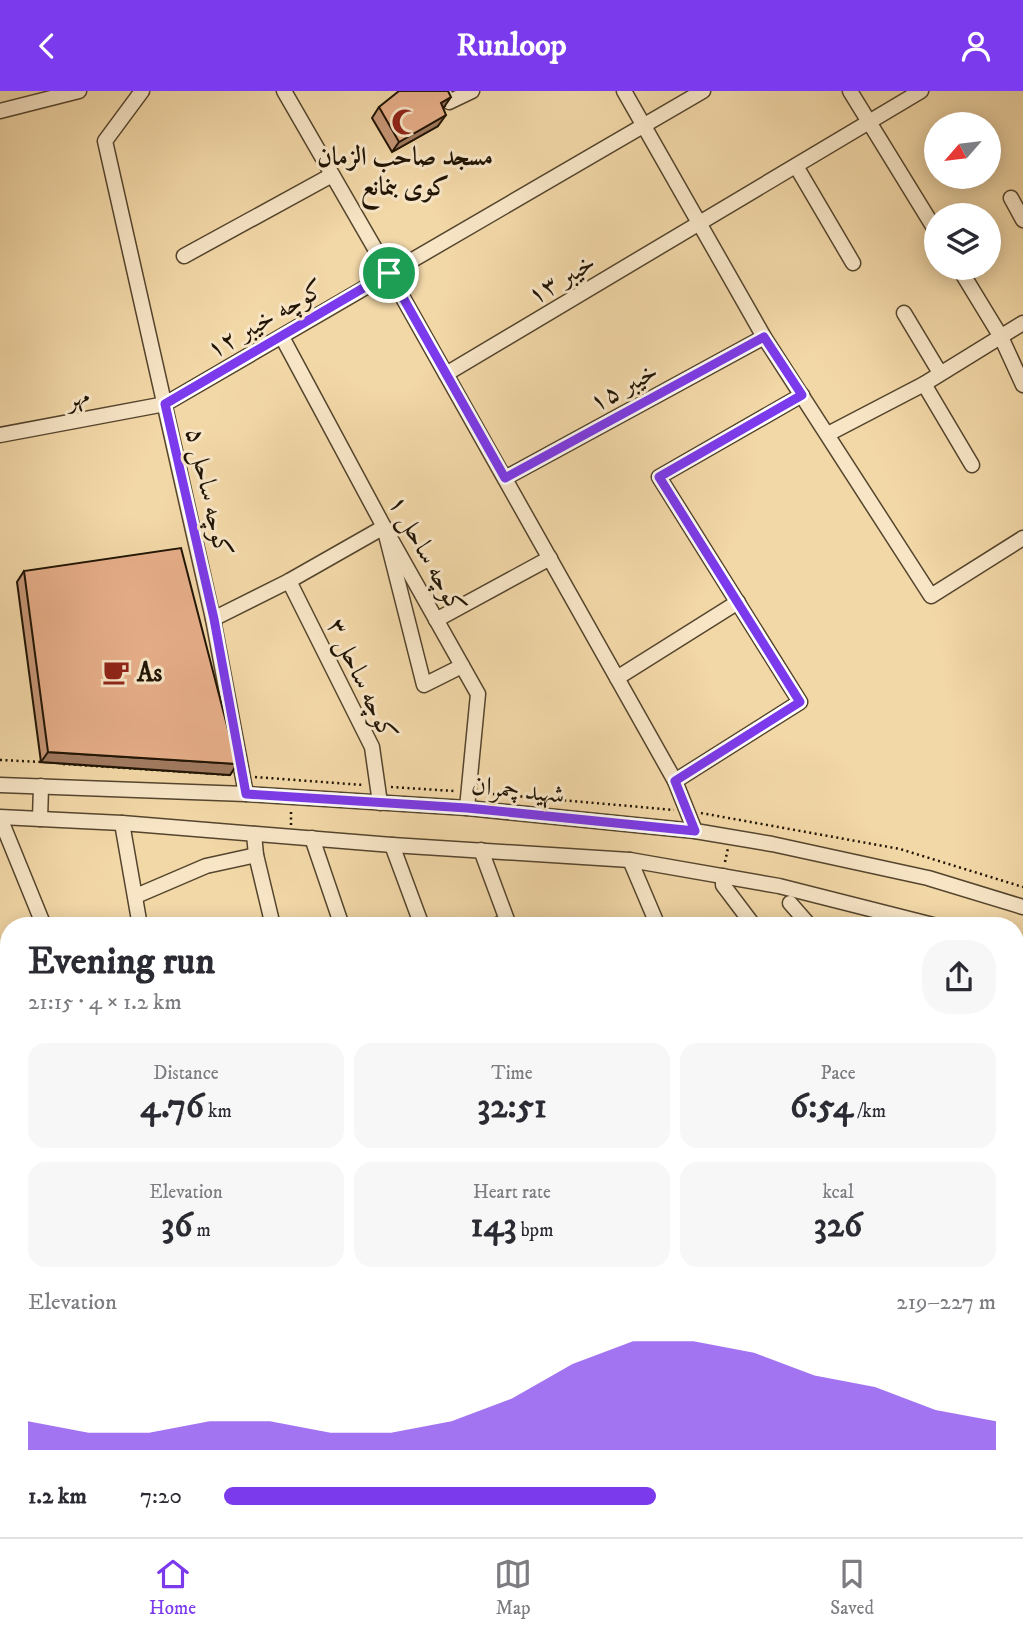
<!DOCTYPE html>
<meta charset="utf-8">
<style>
:root{--surface:#fff;--page:#f7f7f7;--text:#2b2b33;--muted:#7c7c81;--line:#e1e1e2;--accent:#7c3aed}
body{margin:0;font-family:"IM FELL DW Pica",Amiri,serif;background:var(--page);color:var(--text);height:100vh;display:flex;flex-direction:column;font-size:26px;white-space:nowrap}
*{box-sizing:border-box;margin:0}
p{font-size:23px;color:var(--muted)}
.icon{flex:none;width:38px;height:38px;fill:none;stroke:currentColor;stroke-width:2;stroke-linecap:round;stroke-linejoin:round}
.map{position:relative;flex:1;overflow:hidden}
.side{position:absolute;left:0px;top:826px;width:1024px;height:621px;display:flex;flex-direction:column;background:var(--surface);border-radius:28px 28px 0 0;box-shadow:0 4px 18px #0003}
.side>*{flex:none}
.needle{width:46px;rotate:242deg}
.buttons{position:absolute;left:924px;top:21px;display:grid;gap:14px}
.buttons a{display:grid;place-items:center;width:77px;height:77px;border-radius:50%;background:var(--surface);box-shadow:0 4px 18px #0003;font-size:35px}
.pin{position:absolute;display:grid;place-items:center;width:60px;height:60px;color:#fff;margin:-30px;border:4px solid #fff;border-radius:50%;box-shadow:0 2px 7px #0007}
.round{display:grid;place-items:center;flex:none;width:74px;height:74px;border-radius:28px;background:var(--page)}
.overview{display:flex;align-items:center;justify-content:space-between;height:119px;padding:0 28px}
h1{font-size:38px;font-weight:800;line-height:52px}
.figures{display:grid;grid-template-columns:repeat(3,1fr);gap:10px;height:119px;padding:7px 28px}
.figures div{display:grid;align-content:center;border-radius:18px;background:var(--page);text-align:center}
.figures b{font-size:35px;font-weight:800}
.figures small{font-size:19px;font-weight:400}
.figures p{font-size:19px}
.chart{height:196px;padding:14px 28px}
.chart p{display:flex;justify-content:space-between}
.chart svg{width:100%;height:126px;margin-top:7px;fill:var(--accent);opacity:.7}
ul{padding:0 28px;list-style:none;font-size:23px}
li{display:grid;grid-template-columns:112px 84px 1fr;align-items:center;height:52px}
li i{height:18px;border-radius:9px;background:var(--accent)}
header{display:flex;justify-content:space-between;align-items:center;height:91px;padding:0 28px;background:var(--accent);color:#fff;font-size:32px;font-weight:800}
.dock{display:flex;justify-content:space-around;align-items:center;height:98px;border-top:2px solid var(--line);background:var(--surface);font-size:19px;color:var(--muted)}
.dock a{display:grid;justify-items:center;gap:4px}
.dock .selected{color:var(--accent)}
.map>svg:first-child{display:block}
</style>
<header><svg class="icon" aria-label="back" viewBox="0 0 24 24"><path d="M15 5l-7 7 7 7"/></svg>Runloop<svg class="icon" aria-label="person" viewBox="0 0 24 24"><circle cx="12" cy="8" r="4"/><path d="M4 21q1-7 8-7t8 7"/></svg></header>
<div class="map">
<svg width="1023" height="1446" viewBox="0 0 1023 1446">
<rect width="100%" height="100%" fill="#f2d7a7"/>
<filter id="stains"><feTurbulence type="fractalNoise" baseFrequency=".00286" numOctaves="4"/><feColorMatrix values="0 0 0 0 .2 0 0 0 0 .09 0 0 0 0 .02 0 0 0 .5 -.17"/></filter>
<radialGradient id="worn" r=".72"><stop offset=".6" stop-color="#630" stop-opacity="0"/><stop offset="1" stop-color="#630" stop-opacity=".3"/></radialGradient>
<path fill="#b9be88" stroke="#6c6946" stroke-width="2" d="M0 1427 9 1429V1438L42 1439 40 1446H28L0 1440Z"/>
<g fill="none" stroke-linecap="round" stroke-linejoin="round">
<g stroke="#54452d" stroke-width="17">
<g id="minor">
<path d="M142 0 105 50 213 528 246 703"/>
<path d="M284 0 389 182 675 690 695 740"/>
<path d="M443 0 449 11 472 0"/>
<path d="M624 0 764 246 931 505 1023 447"/>
<path d="M850 0 936 140"/>
<path d="M0 20 79 0"/>
<path d="M796 75 853 172"/>
<path d="M1011 107 1023 129"/>
<path d="M184 165 332 84"/>
<path d="M959 177 1001 246 1023 294"/>
<path d="M904 222 940 282"/>
<path d="M282 246 384 436 478 603 467 717"/>
<path d="M446 283 921 0"/>
<path d="M924 293 972 374"/>
<path d="M828 343 924 293 1023 232"/>
<path d="M0 344 165 313 703 0"/>
<path d="M505 387 764 246"/>
<path d="M289 490 372 656 380 712"/>
<path d="M213 528 289 490 384 436 424 594 462 575"/>
<path d="M436 529 550 467"/>
<path d="M617 587 738 511"/>
<path d="M675 690 800 611 659 386 802 304"/>
<path d="M0 694 246 703 467 717 695 740 772 753 928 787 1023 816"/>
<path d="M0 726 122 732 392 754 630 769 779 795 937 835"/>
<path d="M0 727 44 835"/>
<path d="M40 728 41 695"/>
<path d="M122 732 140 835"/>
<path d="M254 743 256 764 273 835"/>
<path d="M312 747 342 835"/>
<path d="M392 754 422 835"/>
<path d="M481 759 507 829 495 835"/>
<path d="M630 769 658 835"/>
<path d="M723 785V794L754 835"/>
<path d="M136 805 206 775 256 764"/>
<path d="M790 812 810 835"/>
<path d="M1015 854 1023 856"/>
<path d="M0 947 9 945"/>
<path d="M1015 974 1023 966"/>
<path d="M0 1009 9 1005"/>
<path d="M1015 1020 1023 1027"/>
<path d="M0 1078 9 1094"/>
<path d="M0 1142 9 1137"/>
<path d="M1015 1161 1023 1158"/>
<path d="M0 1211 9 1209"/>
<path d="M0 1229 9 1254"/>
<path d="M1015 1235 1023 1256"/>
<path d="M0 1266 9 1264"/>
<path d="M0 1293 9 1338"/>
<path d="M1015 1428 1023 1425"/>
<path d="M387 1438 392 1446"/>
<path d="M579 1438 582 1446"/>
<path d="M709 1438 716 1446"/>
<path d="M902 1438 905 1446"/>
<path d="M972 1446 990 1438"/>
</g>
</g>
<g stroke="#201404" stroke-width="20">
<g id="major">
<path d="M0 1374 9 1376"/>
<path d="M0 1404 9 1406"/>
<path d="M162 1438 198 1446"/>
<path d="M289 1438 323 1446"/>
</g>
</g>
<g stroke="#201404" stroke-width="2.5" stroke-dasharray="2 3.5" stroke-linecap="butt">
<path d="M0 669 42 671"/>
<path d="M63 673 231 684"/>
<path d="M255 686 363 694"/>
<path d="M391 696 454 700"/>
<path d="M482 702 674 719"/>
<path d="M701 722 900 758 1023 796"/>
<path d="M291 734V720"/>
<path d="M725 771 728 757"/>
<path d="M45 1446 47 1438"/>
</g>
<use href="#minor" stroke="#f7e5c6" stroke-width="14"/>
<use href="#major" stroke="#e9bc74" stroke-width="18"/>
</g>
<g fill="#c69676" stroke="#201404" stroke-width="2">
<path d="M379 16H444L443 17 438 35 392 61 372 27Z"/>
<path d="M24 480 237 673 230 684 41 671 17 491Z"/>
</g>
<g fill="#a17a60" stroke="#201404" stroke-width="2">
<path d="M451 6 444 16 433 22 441 12Z"/>
<path d="M446 24 438 35 392 61 399 51Z"/>
<path d="M48 661 237 673 230 684 41 671Z"/>
</g>
<g fill="#e6ae89" stroke="#201404" stroke-width="2">
<path d="M399 0H448L451 6 441 12 446 24 399 51 379 16Z"/>
<path d="M181 457 237 673 48 661 24 480Z"/>
</g>
<g fill="none" stroke-linecap="round" stroke-linejoin="round">
<g stroke="#fff" stroke-width="14">
<path id="route" d="M389 182 505 387 764 246 802 304 659 386 800 611 675 690 695 740 467 717 246 703 214 528 165 313Z"/>
</g>
<use href="#route" stroke="#7c3aed" stroke-width="9"/>
</g>
<defs>
<g id="mosque-bare" transform="scale(2.1)"><path d="M3.5-4.9A6 6 0 1 0 3.5 4.9A5 5 0 1 1 3.5-4.9Z" fill="#8f2418" stroke="#f7e5c6" stroke-width="2.5" paint-order="stroke"/></g>
<g id="cafe-bare" transform="scale(2.1)"><path d="M-5.5-4.5H6V0H3Q3 3.5 0 3.5H-2.5Q-5.5 3.5-5.5 0ZM3-3.2v2h1.7v-2ZM-6 4.5H4V6H-6Z" fill="#8f2418" stroke="#f7e5c6" stroke-width="2.5" paint-order="stroke"/></g>
</defs>
<g fill-rule="evenodd">
<use href="#mosque-bare" x="405" y="31"/>
<use href="#cafe-bare" x="116" y="581"/>
</g>
<g text-anchor="middle" stroke-width="6" stroke-linejoin="round" paint-order="stroke">
<g font-size="26" font-weight="bold" fill="#201404" stroke="#f7e5c6">
<text x="405" y="74">مسجد صاحب الزمان<tspan x="405" dy="30">کوی بنمانع</tspan></text>
<text x="137" y="590" text-anchor="start">As</text>
</g>
<g font-size="26" fill="#201404" stroke="#f7e5c6">
<text transform="translate(561 187) rotate(-31)" y="9">خیبر ۱۳</text>
<text transform="translate(265 227) rotate(-30)" y="9">کوچه خیبر ۱۲</text>
<text transform="translate(623 295) rotate(-29)" y="9">خیبر ۱۵</text>
<text transform="translate(78 305) rotate(-11)" y="9">مهر</text>
<text transform="translate(210 401) rotate(77)" y="9">کوچه ساحل ۵</text>
<text transform="translate(428 463) rotate(61)" y="9">کوچه ساحل ۱</text>
<text transform="translate(363 588) rotate(65)" y="9">کوچه ساحل ۳</text>
<text transform="translate(518 698) rotate(6)" y="9">شهید چمران</text>
</g>
</g>
<rect width="100%" height="100%" filter="url(#stains)"/>
<rect width="100%" height="100%" fill="url(#worn)"/>
</svg>
<div class="buttons">
<a><svg class="needle" viewBox="-14 -14 28 28"><path d="M0-13l5 13h-10z" fill="#e53935"/><path d="M0 13l5-13h-10z" fill="#7c7c81"/></svg></a>
<a><svg class="icon" aria-label="layers" viewBox="0 0 24 24"><path d="M12 4l9 5-9 5-9-5zM3 14l9 5 9-5"/></svg></a>
</div>
<div class="pin" style="left:389px;top:182px;background:#1e9e55"><svg class="icon" aria-label="arrive" viewBox="0 0 24 24"><path d="M6 21V4h12l-3 4 3 4H6"/></svg></div>
<section class="side">
<div class="overview"><div><h1>Evening run</h1><p>21:15 · 4 × 1.2 km</p></div><a class="round"><svg class="icon" aria-label="share" viewBox="0 0 24 24"><path d="M12 15V3M7 8l5-5 5 5M5 13v7h14v-7"/></svg></a></div>
<div class="figures">
<div><p>Distance</p><b>4.76<small> km</small></b></div>
<div><p>Time</p><b>32:51</b></div>
<div><p>Pace</p><b>6:54<small> /km</small></b></div>
</div>
<div class="figures">
<div><p>Elevation</p><b>36<small> m</small></b></div>
<div><p>Heart rate</p><b>143<small> bpm</small></b></div>
<div><p>kcal</p><b>326</b></div>
</div>
<div class="chart"><p><span>Elevation</span>219–227 m</p>
<svg viewBox="0 0 160 44" preserveAspectRatio="none"><path d="M0 44V34L10 38L20 38L30 34L40 34L50 38L60 38L70 34L80 26L90 14L100 6L110 6L120 10L130 18L140 22L150 30L160 34V44z"/></svg>
</div>
<ul>
<li><b>1.2 km</b>7:20<i style="width:56%"></i></li>
</ul>
</section>
</div>
<nav class="dock">
<a class="selected"><svg class="icon" aria-label="home" viewBox="0 0 24 24"><path d="M3 11l9-7 9 7M6 9v11h12V9"/></svg>Home</a>
<a><svg class="icon" aria-label="map" viewBox="0 0 24 24"><path d="M3 6l6-2 6 2 6-2v14l-6 2-6-2-6 2zM9 4v14M15 6v14"/></svg>Map</a>
<a><svg class="icon" aria-label="saved" viewBox="0 0 24 24"><path d="M7 4h10v16l-5-4-5 4z"/></svg>Saved</a>
</nav>
